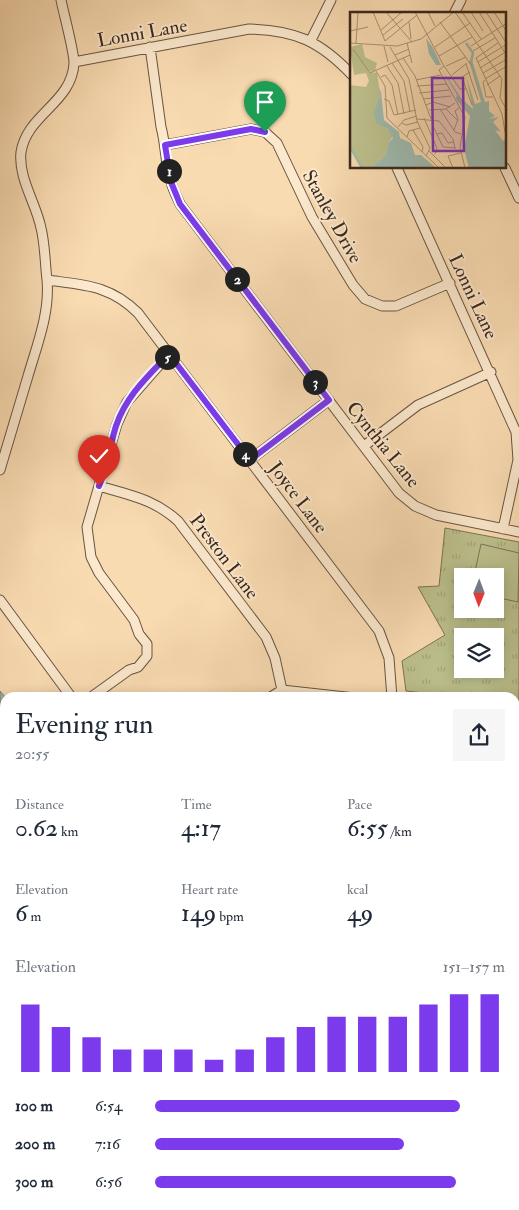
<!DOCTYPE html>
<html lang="en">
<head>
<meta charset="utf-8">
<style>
	body { margin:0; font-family:"IM FELL Double Pica",serif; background:#f6f6f7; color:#1f2937; height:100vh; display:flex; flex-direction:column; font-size:19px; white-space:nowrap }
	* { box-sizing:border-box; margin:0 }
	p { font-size:16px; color:#747a83 }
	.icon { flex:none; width:28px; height:28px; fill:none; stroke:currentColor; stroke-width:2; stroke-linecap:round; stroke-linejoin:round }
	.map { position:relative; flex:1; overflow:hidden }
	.side { position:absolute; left:0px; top:692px; width:520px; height:518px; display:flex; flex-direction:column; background:#fff; border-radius:15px 15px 0 0; box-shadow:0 2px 12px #0003 }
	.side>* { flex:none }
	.needle { width:32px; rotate:181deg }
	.fabs { position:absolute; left:454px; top:568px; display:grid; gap:10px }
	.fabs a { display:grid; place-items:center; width:50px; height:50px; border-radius:0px; background:#fff; box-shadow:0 2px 12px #0003; font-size:25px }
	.pin { position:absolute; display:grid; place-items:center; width:42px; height:42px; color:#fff; margin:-51px -21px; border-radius:50% 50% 50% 0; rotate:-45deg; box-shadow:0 0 5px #0007 }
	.pin .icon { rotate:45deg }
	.km { position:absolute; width:25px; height:25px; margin:-12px; border-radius:50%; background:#222; color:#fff; font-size:14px; line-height:25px; text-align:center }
	.round { display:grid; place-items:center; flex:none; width:52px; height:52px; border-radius:0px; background:#f6f6f7 }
	.head { display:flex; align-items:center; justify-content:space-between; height:85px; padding:0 15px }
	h1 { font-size:28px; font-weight:600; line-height:38px }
	.figures { display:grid; grid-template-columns:repeat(3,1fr); gap:8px; height:85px; padding:5px 15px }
	.figures div { display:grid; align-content:center }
	.figures b { font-size:25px; font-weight:600 }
	.figures small { font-size:14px; font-weight:400 }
	.figures p { font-size:14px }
	.chart { height:140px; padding:10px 15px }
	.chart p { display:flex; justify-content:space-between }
	.chart svg { width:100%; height:90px; margin-top:5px; stroke:#7c3aed; stroke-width:6 }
	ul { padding:0 15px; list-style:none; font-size:16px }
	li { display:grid; grid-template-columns:80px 60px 1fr; align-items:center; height:38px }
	li i { height:12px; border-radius:6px; background:#7c3aed }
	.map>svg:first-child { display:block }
	.grass { fill:url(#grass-tufts); stroke:#7b7454; fill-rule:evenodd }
	.pitch { fill:#bcc08d; stroke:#7b7454 }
	.water { fill:#9ebbb0; stroke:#768074 }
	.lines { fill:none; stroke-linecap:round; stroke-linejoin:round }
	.minor-casing { stroke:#6a5441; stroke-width:11 }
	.minor { stroke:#fbe8cd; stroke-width:9 }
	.route-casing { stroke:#fff; stroke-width:10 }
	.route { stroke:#7c3aed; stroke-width:6 }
	.labels { text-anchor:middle; stroke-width:4; stroke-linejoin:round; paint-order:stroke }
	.street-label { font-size:19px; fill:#3a271b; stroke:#fbe8cd }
	.inset-river { fill:none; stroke:#9ebbb0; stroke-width:2.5 }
	.inset-road { fill:none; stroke:#ad9376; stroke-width:1 }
	.view { fill:#7b2cbf; fill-opacity:0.15; stroke:#7b2cbf; stroke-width:2.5 }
	.inset-edge { fill:none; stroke:#3a271b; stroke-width:2.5 }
</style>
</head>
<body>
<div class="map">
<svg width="519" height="1210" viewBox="0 0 519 1210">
	<defs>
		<pattern id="grass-tufts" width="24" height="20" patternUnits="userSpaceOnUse" patternTransform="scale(1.25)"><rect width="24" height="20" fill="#bcc08d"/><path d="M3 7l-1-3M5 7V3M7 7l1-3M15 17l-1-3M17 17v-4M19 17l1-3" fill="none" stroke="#a2a579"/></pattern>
	</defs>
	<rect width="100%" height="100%" fill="#f9dbb2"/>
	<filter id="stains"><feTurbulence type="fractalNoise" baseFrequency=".004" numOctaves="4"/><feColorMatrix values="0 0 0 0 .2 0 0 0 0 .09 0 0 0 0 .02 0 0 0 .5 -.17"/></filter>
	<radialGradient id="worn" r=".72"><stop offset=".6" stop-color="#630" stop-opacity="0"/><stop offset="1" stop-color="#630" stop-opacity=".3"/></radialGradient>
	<path class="grass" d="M445 528 519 542V705L515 704V698L461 697 406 691 402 661 445 635 418 587 439 586ZM462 576H495V609H462ZM462 636H495V669H462Z"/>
	<path class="pitch" d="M481 544 519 553 518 602 495 597V576H474Z"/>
	<path class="water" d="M0 691 5 697V846L0 843Z
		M224 1205H261L264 1210H227Z"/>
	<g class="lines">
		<defs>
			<path id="minor" d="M454 14 461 0
				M311 40 331 0
				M150 47 161 127C166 145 165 164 171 182 173 190 177 197 180 204L399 493 415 506 436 515 519 532
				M74 62 249 29C295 30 320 41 352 75
				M165 145 251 129 265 132 277 143 312 217 353 285 365 299 382 306H396L450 283
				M397 168 516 432 518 460 503 529
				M505 168 519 198
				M47 280C84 285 110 285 138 313L379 631 389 658 392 698
				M364 446 418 405 491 372
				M250 460 329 400
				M0 470C9 439 19 407 28 376 37 345 50 313 47 280 45 263 45 244 41 228 36 203 18 178 21 152 27 114 72 103 74 63 74 51 64 15 61 0
				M99 486C129 495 154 499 178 521L266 637 275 658 282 690
				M0 600 72 698
				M90 698 129 670 138 667 147 656V644L139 634 134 620 99 573 91 557 87 527 117 424 127 402 169 354
				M269 698 282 690 355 698
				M515 714 519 713
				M515 812H519
				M515 911 519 910
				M515 1010H519
				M0 1011 5 1010
				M515 1117 519 1116
				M0 1186 5 1203
				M147 1205 151 1210
				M328 1205 331 1210"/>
		</defs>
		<use href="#minor" class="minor-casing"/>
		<use href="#minor" class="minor"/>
	</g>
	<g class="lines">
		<defs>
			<path id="route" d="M99 486C107 468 110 445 116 426 126 396 148 376 169 354L250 460 329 400 180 204 171 182 165 145 251 129 265 132"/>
		</defs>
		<use href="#route" class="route-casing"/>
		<use href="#route" class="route"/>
	</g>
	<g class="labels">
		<g class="street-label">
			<text transform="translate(142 32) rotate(-10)" y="7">Lonni Lane</text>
			<text transform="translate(333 216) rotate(61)" y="7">Stanley Drive</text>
			<text transform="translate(474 296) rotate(65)" y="7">Lonni Lane</text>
			<text transform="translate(384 444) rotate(51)" y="7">Cynthia Lane</text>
			<text transform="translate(299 497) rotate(53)" y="7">Joyce Lane</text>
			<text transform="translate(225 556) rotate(53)" y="7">Preston Lane</text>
		</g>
	</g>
	<g transform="translate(350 12)">
		<rect width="156" height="156" fill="#f9dbb2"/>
		<path d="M12 32 15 45 27 51 25 59 17 60 27 61 30 81 27 112 34 113 43 124 38 131 36 143 21 156H12L0 135V73L16 75 19 69 16 61 4 63 0 35Z" fill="#bcc08d"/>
		<path d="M76 26 83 36 91 53H86L79 42ZM122 48 135 90 139 89V99L145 104 139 107 149 105 143 110 151 120 145 118 153 129 156 126V156H119L114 137 120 104 106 87 107 83 91 56 111 86 123 97 116 64 125 92 131 90 119 49ZM29 76 31 80 34 108 49 120 50 126 61 131 65 143H71L86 156H21L36 143 38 131 43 126 37 116 27 112 24 101 30 84Z" fill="#9ebbb0"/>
		<path class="inset-river" d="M116 31 123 41 121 50M0 135 12 156"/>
		<path class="inset-road" d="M23 0 35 29M36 0 62 30M65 0 94 54 110 77H116M78 0 85 14M105 0 152 67 150 86 157 98M112 0 131 27M121 0 133 19M129 0 157 44M136 0 157 32M144 0 157 20M59 10 61 27M90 10 122 54M31 18 52 0M0 19 18 15M33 23 53 7M35 29 67 3M0 31 47 34 71 27 104 0M6 31 8 0M57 31 62 51M148 31 126 46 152 102 155 120M34 34 38 50M121 34 157 11M40 35 59 67 67 109 80 136 76 144M85 35 120 11M3 37 20 61 60 43M123 39 145 26M45 43 59 37M89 44 122 25M53 46 65 64 81 107M128 50 157 32M42 51 54 69 60 100M116 52 128 88M37 54 48 71 54 102M94 54 89 58 115 105 110 135 115 156M96 54 116 45M130 56 154 41M26 59 35 74 37 106 89 156M120 60 112 65 122 93M133 61 157 47M102 63 117 51M31 65 35 63 42 73 48 103M135 67 157 54M66 68 91 63M135 68 133 70 136 85H143M137 73 150 64M67 74 97 72M69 81 99 78M34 87 39 89 44 103 66 98M73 87 101 84M76 93 83 90 100 95M90 97 105 120 111 122M96 97 108 109M79 98 96 97 105 91M74 106 87 136 85 142M67 107 89 109 103 127 105 136M83 107V114L93 135 106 136M52 111 56 113 68 110M48 115 54 108 67 104M63 118 73 135 72 140M104 118 108 107 105 99 109 96M87 122 92 121 98 131 104 130M57 125 59 119 70 116M79 139 96 156M103 156 98 144 111 141"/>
		<path class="view" d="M82 66H113L114 139H83Z"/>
		<rect width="156" height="156" class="inset-edge"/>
	</g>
	<rect width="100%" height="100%" filter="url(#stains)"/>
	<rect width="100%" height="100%" fill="url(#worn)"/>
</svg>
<div class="fabs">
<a><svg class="needle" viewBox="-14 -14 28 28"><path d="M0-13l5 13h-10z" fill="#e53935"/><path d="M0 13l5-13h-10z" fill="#747a83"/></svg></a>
<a><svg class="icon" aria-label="layers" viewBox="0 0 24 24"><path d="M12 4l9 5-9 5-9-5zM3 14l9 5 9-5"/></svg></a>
</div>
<div class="pin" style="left:265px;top:132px;background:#1e9e55"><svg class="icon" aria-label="arrive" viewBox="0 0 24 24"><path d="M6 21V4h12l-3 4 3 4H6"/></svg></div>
<div class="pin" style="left:99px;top:486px;background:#d93025"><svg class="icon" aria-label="check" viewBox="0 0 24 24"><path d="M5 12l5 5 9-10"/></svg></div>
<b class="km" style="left:169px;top:171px">1</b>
<b class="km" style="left:237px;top:279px">2</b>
<b class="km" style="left:315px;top:382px">3</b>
<b class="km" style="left:245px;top:454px">4</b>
<b class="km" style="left:167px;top:357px">5</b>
<section class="side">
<div class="head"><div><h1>Evening run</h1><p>20:55</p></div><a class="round"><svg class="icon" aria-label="share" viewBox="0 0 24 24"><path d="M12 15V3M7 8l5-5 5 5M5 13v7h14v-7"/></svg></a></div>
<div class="figures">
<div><p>Distance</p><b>0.62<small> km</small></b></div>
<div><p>Time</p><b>4:17</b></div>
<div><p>Pace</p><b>6:55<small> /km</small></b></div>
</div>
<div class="figures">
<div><p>Elevation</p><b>6<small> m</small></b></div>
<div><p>Heart rate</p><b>149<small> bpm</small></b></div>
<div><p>kcal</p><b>49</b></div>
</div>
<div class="chart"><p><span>Elevation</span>151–157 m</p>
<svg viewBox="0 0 160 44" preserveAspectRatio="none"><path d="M5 44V11M15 44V22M25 44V27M35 44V33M45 44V33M55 44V33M65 44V38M75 44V33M85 44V27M95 44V22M105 44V17M115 44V17M125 44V17M135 44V11M145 44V6M155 44V6"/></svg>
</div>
<ul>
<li><b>100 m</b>6:54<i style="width:87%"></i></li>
<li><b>200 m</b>7:16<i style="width:71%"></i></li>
<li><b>300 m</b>6:56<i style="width:86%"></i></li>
</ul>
</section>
</div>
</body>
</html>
